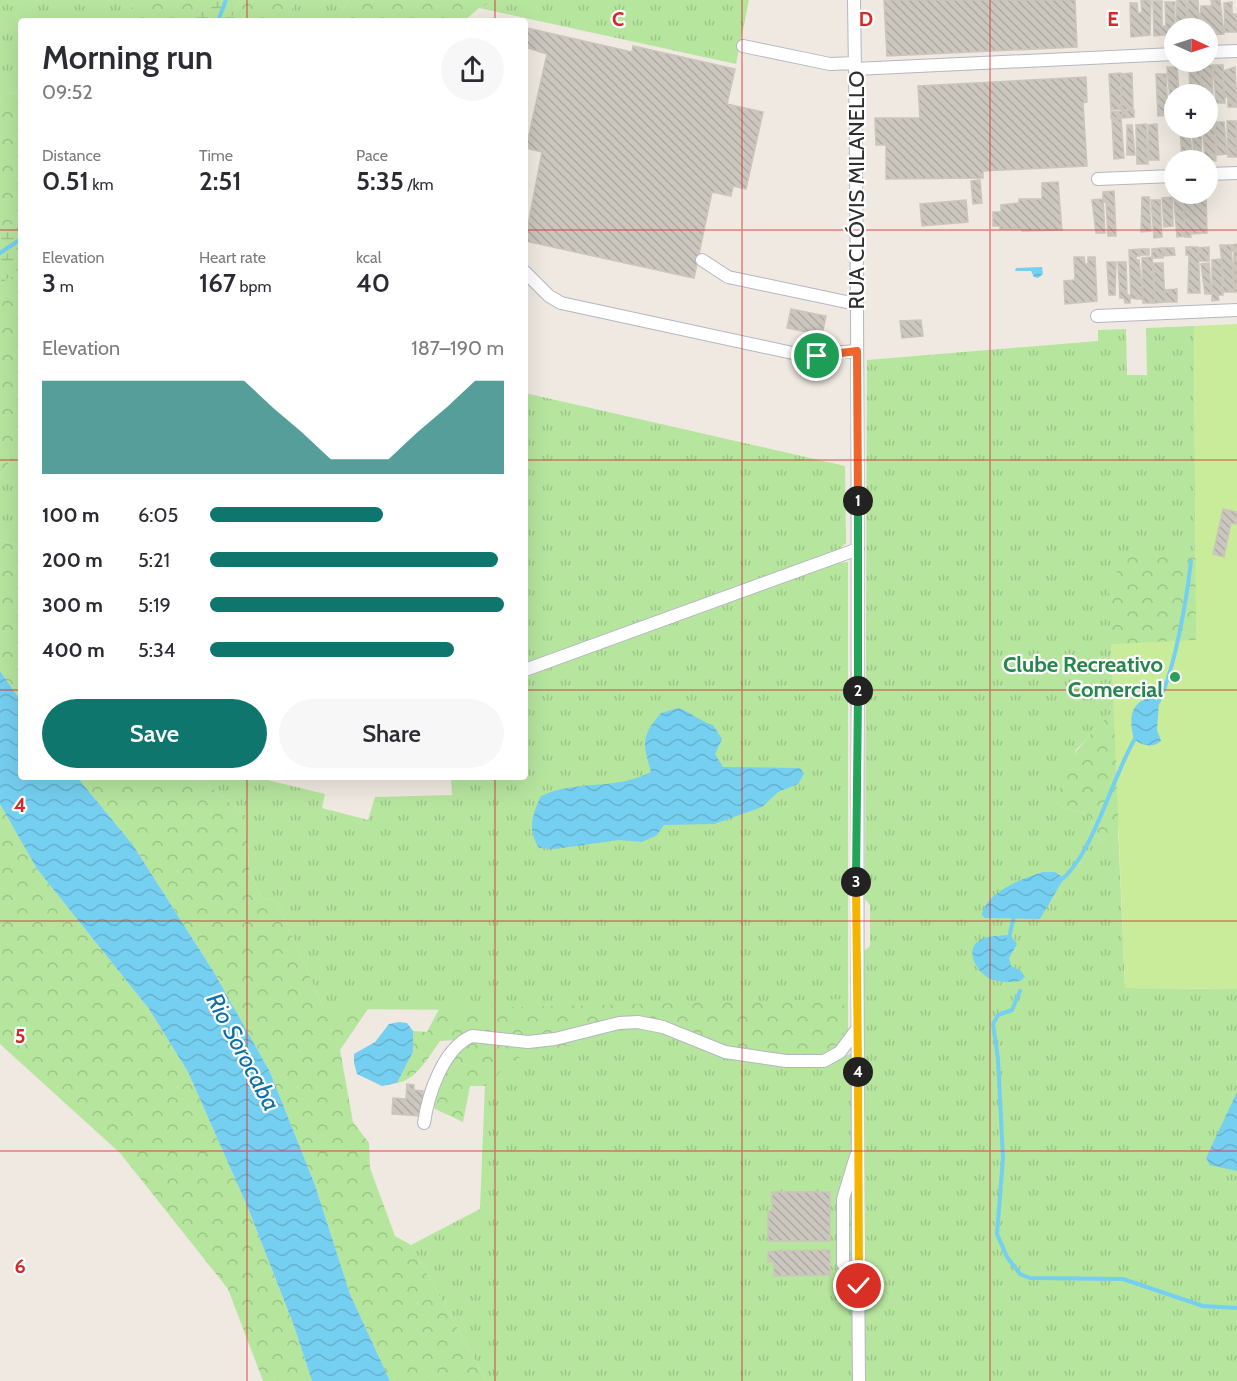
<!DOCTYPE html>
<html lang="en">
<head>
<meta charset="utf-8">
<style>
	body { margin:0; font-family:Cabin,sans-serif; background:#f7f7f7; color:#2b2b33; height:100vh; display:flex; flex-direction:column; font-size:22px; white-space:nowrap }
	* { box-sizing:border-box; margin:0 }
	p { font-size:20px; color:#7c7c81 }
	.icon { flex:none; width:33px; height:33px; fill:none; stroke:currentColor; stroke-width:2; stroke-linecap:round; stroke-linejoin:round }
	.map { position:relative; flex:1; overflow:hidden }
	.side { position:absolute; left:18px; top:18px; width:510px; height:762px; display:flex; flex-direction:column; background:#fff; border-radius:6px; box-shadow:0 6px 24px #0002 }
	.side>* { flex:none }
	.needle { width:39px; rotate:93deg }
	.controls { position:absolute; left:1164px; top:18px; display:grid; gap:12px }
	.controls a { display:grid; place-items:center; width:54px; height:54px; border-radius:50%; background:#fff; box-shadow:0 6px 24px #0002; font-size:30px }
	.pin { position:absolute; display:grid; place-items:center; width:51px; height:51px; color:#fff; margin:-26px; border:3px solid #fff; border-radius:50%; box-shadow:0 2px 6px #0007 }
	.km { position:absolute; width:30px; height:30px; margin:-15px; border-radius:50%; background:#222; color:#fff; font-size:16px; line-height:30px; text-align:center }
	.round { display:grid; place-items:center; flex:none; width:63px; height:63px; border-radius:32px; background:#f7f7f7 }
	.head { display:flex; align-items:center; justify-content:space-between; height:102px; padding:0 24px }
	h1 { font-size:33px; font-weight:600; line-height:45px }
	.figures { display:grid; grid-template-columns:repeat(3,1fr); gap:9px; height:102px; padding:6px 24px }
	.figures div { display:grid; align-content:center }
	.figures b { font-size:26px; font-weight:600 }
	.figures small { font-size:16px; font-weight:400 }
	.figures p { font-size:16px }
	.chart { height:168px; padding:12px 24px }
	.chart p { display:flex; justify-content:space-between }
	.chart svg { width:100%; height:108px; margin-top:6px; fill:#0f766e; opacity:.7 }
	.cta { display:flex; gap:12px; margin-top:auto; padding:12px 24px }
	.cta a { flex:1; height:69px; border-radius:36px; background:#0f766e; color:#fff; font-size:24px; font-weight:600; line-height:69px; text-align:center }
	.cta a+a { background:#f7f7f7; color:#2b2b33 }
	ul { padding:0 24px; list-style:none; font-size:20px }
	li { display:grid; grid-template-columns:96px 72px 1fr; align-items:center; height:45px }
	li i { height:15px; border-radius:8px; background:#0f766e }
	.map>svg:first-child { display:block }
	.grass { fill:url(#grass-tufts) }
	.forest { fill:url(#forest-crowns) }
	.wetland { fill:url(#wetland-marsh) }
	.pitch { fill:#c9ec9a }
	.water { fill:url(#water-waves) }
	.lines { fill:none; stroke-linecap:round; stroke-linejoin:round }
	.stream { stroke:#75cff0; stroke-width:4 }
	.building { fill:url(#building-back-hatch); stroke:#cbc5ba; stroke-width:1.5 }
	.minor-casing { stroke:#b4b7c1; stroke-width:14 }
	.minor { stroke:#fff; stroke-width:12 }
	.split-1-casing { stroke:#fff; stroke-width:12 }
	.split-2-casing { stroke:#fff; stroke-width:12 }
	.split-3-casing { stroke:#fff; stroke-width:12 }
	.split-4-casing { stroke:#fff; stroke-width:12 }
	.split-5-casing { stroke:#fff; stroke-width:12 }
	.split-1 { stroke:#f0652b; stroke-width:8 }
	.split-2 { stroke:#22a559; stroke-width:8 }
	.split-3 { stroke:#22a559; stroke-width:8 }
	.split-4 { stroke:#f5b400; stroke-width:8 }
	.split-5 { stroke:#f5b400; stroke-width:8 }
	.grid { fill:none; stroke:#d62828; stroke-width:1.5; stroke-opacity:0.55 }
	.leisure-dot { fill:#2e9e5b; stroke:#fff; stroke-width:2 }
	.labels { text-anchor:middle; stroke-width:4.5; stroke-linejoin:round; paint-order:stroke }
	.street-label { font-size:22px; fill:#2e2e2e; stroke:#fff }
	.leisure-label { font-size:22px; font-weight:bold; fill:#27864d; stroke:#fff; text-anchor:end }
	.water-label { font-size:24px; font-style:italic; fill:#0d6fa3; stroke:#fff }
	.grid-label { font-size:20px; text-anchor:middle; font-weight:bold; fill:#d62828; stroke:#fff; stroke-width:4.5; stroke-linejoin:round; paint-order:stroke }
</style>
</head>
<body>
<div class="map">
<svg width="1237" height="1381" viewBox="0 0 1237 1381">
	<defs>
		<pattern id="grass-tufts" width="24" height="20" patternUnits="userSpaceOnUse" patternTransform="scale(1.5)"><rect width="24" height="20" fill="#b6e59e"/><path d="M3 7l-1-3M5 7V3M7 7l1-3M15 17l-1-3M17 17v-4M19 17l1-3" fill="none" stroke="#9dc588"/></pattern>
		<pattern id="forest-crowns" width="20" height="18" patternUnits="userSpaceOnUse" patternTransform="scale(1.5)"><rect width="20" height="18" fill="#b6e59e"/><path d="M2 6a3 3 0 1 1 6 0M12 15a3 3 0 1 1 6 0" fill="none" stroke="#9dc588"/></pattern>
		<pattern id="wetland-marsh" width="20" height="14" patternUnits="userSpaceOnUse" patternTransform="scale(1.5)"><rect width="20" height="14" fill="#b6e59e"/><path d="M1 5h8M5 5V1M11 12h8M15 12V8" fill="none" stroke="#9dc588"/></pattern>
		<pattern id="water-waves" width="16" height="10" patternUnits="userSpaceOnUse" patternTransform="scale(1.5)"><rect width="16" height="10" fill="#75cff0"/><path d="M0 5q4-4 8 0t8 0" fill="none" stroke="#66b2ce"/></pattern>
		<pattern id="building-back-hatch" width="6" height="6" patternUnits="userSpaceOnUse" patternTransform="scale(1.5)"><rect width="6" height="6" fill="#cbc7bf"/><path d="M-1 5l2 2M0 0l6 6M5-1l2 2" fill="none" stroke="#afaba4"/></pattern>
	</defs>
	<rect width="100%" height="100%" fill="#efe9e1"/>
	<path class="grass" d="M0 0H135L126 21H21V90L0 97Z
		M297 0H349L337 21H285Z
		M497 0H749L736 64 479 8Z
		M1194 326 1196 641 1111 644 1114 710 1076 750 1061 807 1089 815 1101 843 1118 827 1125 988 1237 989V1381H864L863 952 870 946V905L865 899 867 360 1098 341V330L1126 329 1127 375H1147L1146 328Z
		M525 393 845 466 846 543 835 553 837 563 848 562V1030L835 1060 852 1053 853 1143 846 1169 853 1173 855 1381H487L411 1245 480 1209 488 1010 324 1009 277 902 261 897 249 869 246 816 198 777H255L325 794 322 808 368 820 375 797 452 795 451 777H525Z
		M21 442V546L0 540V477Z"/>
	<path class="forest" d="M135 0H199L190 21H126Z
		M240 0H297L285 21H230Z
		M349 0H497L479 8 464 21H337Z
		M21 90V218L0 232V97Z
		M21 270V442L0 477V284Z
		M0 540 21 546V701L0 671Z
		M1183 556 1196 558 1210 580 1215 607 1130 818 1101 843 1089 815 1061 807C1052 769 1089 736 1114 710L1109 589 1124 557Z
		M77 777H198L246 816 249 869 261 897 277 902 324 1009H368L340 1050 353 1122 369 1143 370 1168 395 1236 411 1245 487 1381H390L350 1294 315 1185 270 1072 215 974 133 845Z
		M0 804 37 869 149 1009 188 1072 248 1208 294 1326 312 1381H263L228 1289 120 1153 0 1044Z
		M844 999 843 1040 828 1050 789 1058 757 1054 619 1020 609 1032 560 1048 513 1059 485 1086H470L463 1122 435 1109 431 1099 447 1064 458 1055 456 1040 440 1041C429 1056 417 1080 397 1083L413 1052V1031L427 1032 439 1009Z"/>
	<path class="wetland" d="M199 0H240L230 21H190Z
		M21 218V270L0 284V232Z"/>
	<path class="pitch" d="M1237 324V989L1125 988 1111 644 1196 640 1194 326Z"/>
	<path class="water" d="M1042 267 1043 274 1038 278 1034 277 1031 271H1015L1016 268Z
		M0 671 21 701V777H77L133 845 215 974 270 1072 315 1185 350 1294 390 1381H312L294 1326 248 1208 188 1072 149 1009 37 869 0 804Z
		M1152 697 1159 701 1157 730 1161 741C1152 749 1143 745 1134 740 1129 720 1129 702 1152 697Z
		M679 708C692 713 701 722 713 725L722 739 715 754 723 767 800 768 804 774 798 784 778 792 762 807 714 824 664 825 657 835 642 842 619 840 555 849 539 848C527 830 532 815 541 796 578 779 615 791 651 772 643 743 640 738 661 713Z
		M1043 872H1055L1064 878 1040 919 985 918 982 915C986 892 1023 878 1043 872Z
		M1010 935 1017 944 1009 958 1011 966 1021 971 1025 977 1020 981C1011 982 1000 983 991 979 977 973 962 948 982 939 990 935 1001 936 1010 935Z
		M399 1022 407 1023 413 1031V1052L397 1083 382 1086 357 1074 354 1063V1054L375 1042 389 1024Z
		M1237 1092V1171L1210 1165 1206 1158Z"/>
	<g class="lines">
		<path class="stream" d="M218 21 226 0
			M0 253 21 239
			M1156 706C1174 677 1187 597 1191 561
			M1060 881C1094 854 1112 776 1136 737
			M1009 938 1014 916
			M1020 991 1012 1010 998 1015 993 1024 998 1059 1003 1158 997 1234 1007 1257 1020 1274 1030 1278 1123 1279 1203 1306 1237 1308"/>
	</g>
	<path class="building" d="M884 0H1075L1077 47 887 56Z
		M1151 0 1150 35 1131 37 1130 3H1137L1138 13H1142L1141 1Z
		M1177 0H1186L1187 28H1176Z
		M1188 0H1198L1199 28H1187Z
		M1211 0H1220L1224 34 1208 35V28H1199L1201 6H1212Z
		M1153 1H1162V27L1166 26 1165 2H1175L1174 34 1154 36Z
		M1232 2V14H1236L1237 32H1225L1224 3Z
		M527 28 632 52 633 46 735 69 727 104 763 112 746 189 733 186 731 196 712 192 694 278 525 241 542 152 526 148 547 54 525 47Z
		M1212 65 1213 106H1208V94L1201 91 1200 66Z
		M1213 65H1223L1225 103H1216Z
		M1189 66H1200L1201 94H1190Z
		M1167 67H1177L1179 94H1174V108L1171 109Z
		M1235 67 1237 107H1228V97H1224L1223 71Z
		M1121 73V109L1111 110 1109 74Z
		M1132 73 1133 109 1122 110 1121 74Z
		M1156 74H1166L1168 115 1158 116Z
		M1086 77 1087 102 1083 103 1087 166 983 171V178L886 179V145H876L875 118H920L918 86Z
		M1134 110V117L1123 118 1122 111Z
		M1122 111 1123 118H1111V112Z
		M1214 113V119H1208V114Z
		M1112 119H1121L1124 158 1114 159Z
		M1227 121H1236L1237 157H1228Z
		M1215 122H1224L1227 154 1217 155Z
		M1208 123H1214L1216 161 1205 160 1203 128H1208Z
		M1146 124 1148 164H1137L1136 125Z
		M1157 124 1159 160H1149L1148 125Z
		M1127 125H1132L1135 155H1127Z
		M1180 128H1189L1193 160H1182Z
		M1192 128H1202L1201 155H1194Z
		M980 180 982 203 973 204 971 181Z
		M1058 182 1062 230 1022 231V229H1000V226H993V212H1001V205L1019 203V199H1042V183Z
		M1173 189 1174 194H1180V199L1183 198 1185 236 1177 237Z
		M1114 191 1116 236H1108L1106 202H1103V192Z
		M1183 194H1206L1207 233 1190 234 1191 237H1185Z
		M1142 197H1149L1151 231 1141 232Z
		M1172 197 1173 226 1164 227 1162 198Z
		M1103 199 1105 233H1096L1092 200Z
		M966 200 968 222 922 226 920 204Z
		M1151 200H1160L1162 237 1154 238Z
		M1237 244V292H1234V251H1232L1231 245Z
		M1220 245H1231L1234 292H1222V282H1224Z
		M1186 247H1198L1200 293H1188L1189 255H1186Z
		M1209 247V261H1199L1198 248Z
		M1162 248H1174L1175 255 1163 256Z
		M1162 248 1163 258H1152V249Z
		M1140 249V256H1136V260H1139L1143 299H1136L1131 298 1129 250Z
		M1140 249H1149V255H1140Z
		M1074 257H1084L1085 264H1088V257H1095L1097 301 1065 304 1064 281 1075 280Z
		M1152 257 1155 303H1143L1142 258Z
		M1221 259 1223 295H1218L1219 300 1212 301V260Z
		M1107 262H1116L1115 295H1109Z
		M1118 262H1126L1127 295H1130V303H1125L1124 298H1120Z
		M1154 263H1163L1165 302 1155 303Z
		M1209 263 1211 294H1205L1201 264Z
		M1177 289V302H1165V290Z
		M791 309 826 316 822 335 787 328Z
		M921 320 923 336 902 338 900 321Z
		M1223 509 1237 512V524L1231 523 1224 557 1213 554Z
		M407 1084 414 1085V1090L423 1091 421 1116 392 1114 393 1098 406 1099Z
		M772 1192H830V1241H768V1211H772Z
		M830 1250V1275L774 1276V1262H768V1252L774 1251Z"/>
	<g class="lines">
		<defs>
			<path id="minor" d="M854 0C861 460 855 921 859 1381
				M743 46 830 64 855 63
				M1208 52 1237 51
				M855 69 1174 54
				M1208 174 1237 173
				M1098 179 1174 176
				M702 260 728 277 856 304
				M525 272 549 296 561 303 802 355 857 351
				M1097 316 1237 310
				M525 670 858 549
				M424 1123C428 1095 443 1048 472 1036L528 1042 555 1039 619 1023 638 1022 663 1027 725 1052 786 1061H824L840 1052 857 1029
				M843 1264V1199L856 1156"/>
		</defs>
		<use href="#minor" class="minor-casing"/>
		<use href="#minor" class="minor"/>
	</g>
	<g class="lines">
		<defs>
			<path id="split-1" d="M817 356 857 351 858 501"/>
			<path id="split-2" d="M858 501V691"/>
			<path id="split-3" d="M856 882 858 691"/>
			<path id="split-4" d="M856 882 858 1072"/>
			<path id="split-5" d="M858 1072 859 1286"/>
		</defs>
		<use href="#split-1" class="split-1-casing"/>
		<use href="#split-2" class="split-2-casing"/>
		<use href="#split-3" class="split-3-casing"/>
		<use href="#split-4" class="split-4-casing"/>
		<use href="#split-5" class="split-5-casing"/>
		<use href="#split-1" class="split-1"/>
		<use href="#split-2" class="split-2"/>
		<use href="#split-3" class="split-3"/>
		<use href="#split-4" class="split-4"/>
		<use href="#split-5" class="split-5"/>
	</g>
	<path class="grid" d="M247 0V21M495 0V21M742 0V1381M990 0V1381M0 230H21M525 230H1237M0 460H21M525 460H1237M0 690H21M525 690H1237M247 777V1381M495 777V1381M0 921H1237M0 1151H1237"/>
	<circle class="leisure-dot" cx="1175" cy="677" r="6"/>
	<g class="labels">
		<g class="street-label">
			<text transform="translate(856 190) rotate(-90)" y="8">RUA CLÓVIS MILANELLO</text>
		</g>
		<g class="leisure-label">
			<text x="1163" y="672">Clube Recreativo<tspan x="1163" dy="25">Comercial</tspan></text>
		</g>
		<g class="water-label">
			<text transform="translate(243 1052) rotate(62)" y="8">Rio Sorocaba</text>
		</g>
	</g>
	<g class="grid-label">
		<text x="618" y="26">C</text>
		<text x="866" y="26">D</text>
		<text x="1113" y="26">E</text>
		<text x="20" y="812">4</text>
		<text x="20" y="1043">5</text>
		<text x="20" y="1273">6</text>
	</g>
</svg>
<div class="controls">
<a><svg class="needle" viewBox="-14 -14 28 28"><path d="M0-13l5 13h-10z" fill="#e53935"/><path d="M0 13l5-13h-10z" fill="#7c7c81"/></svg></a>
<a>+</a>
<a>−</a>
</div>
<div class="pin" style="left:817px;top:356px;background:#1e9e55"><svg class="icon" aria-label="arrive" viewBox="0 0 24 24"><path d="M6 21V4h12l-3 4 3 4H6"/></svg></div>
<div class="pin" style="left:859px;top:1286px;background:#d93025"><svg class="icon" aria-label="check" viewBox="0 0 24 24"><path d="M5 12l5 5 9-10"/></svg></div>
<b class="km" style="left:858px;top:501px">1</b>
<b class="km" style="left:858px;top:691px">2</b>
<b class="km" style="left:856px;top:882px">3</b>
<b class="km" style="left:858px;top:1072px">4</b>
<section class="side">
<div class="head"><div><h1>Morning run</h1><p>09:52</p></div><a class="round"><svg class="icon" aria-label="share" viewBox="0 0 24 24"><path d="M12 15V3M7 8l5-5 5 5M5 13v7h14v-7"/></svg></a></div>
<div class="figures">
<div><p>Distance</p><b>0.51<small> km</small></b></div>
<div><p>Time</p><b>2:51</b></div>
<div><p>Pace</p><b>5:35<small> /km</small></b></div>
</div>
<div class="figures">
<div><p>Elevation</p><b>3<small> m</small></b></div>
<div><p>Heart rate</p><b>167<small> bpm</small></b></div>
<div><p>kcal</p><b>40</b></div>
</div>
<div class="chart"><p><span>Elevation</span>187–190 m</p>
<svg viewBox="0 0 160 44" preserveAspectRatio="none"><path d="M0 44V6L10 6L20 6L30 6L40 6L50 6L60 6L70 6L80 17L90 27L100 38L110 38L120 38L130 27L140 17L150 6L160 6V44z"/></svg>
</div>
<ul>
<li><b>100 m</b>6:05<i style="width:59%"></i></li>
<li><b>200 m</b>5:21<i style="width:98%"></i></li>
<li><b>300 m</b>5:19<i style="width:100%"></i></li>
<li><b>400 m</b>5:34<i style="width:83%"></i></li>
</ul>
<div class="cta"><a>Save</a><a>Share</a></div>
</section>
</div>
</body>
</html>
